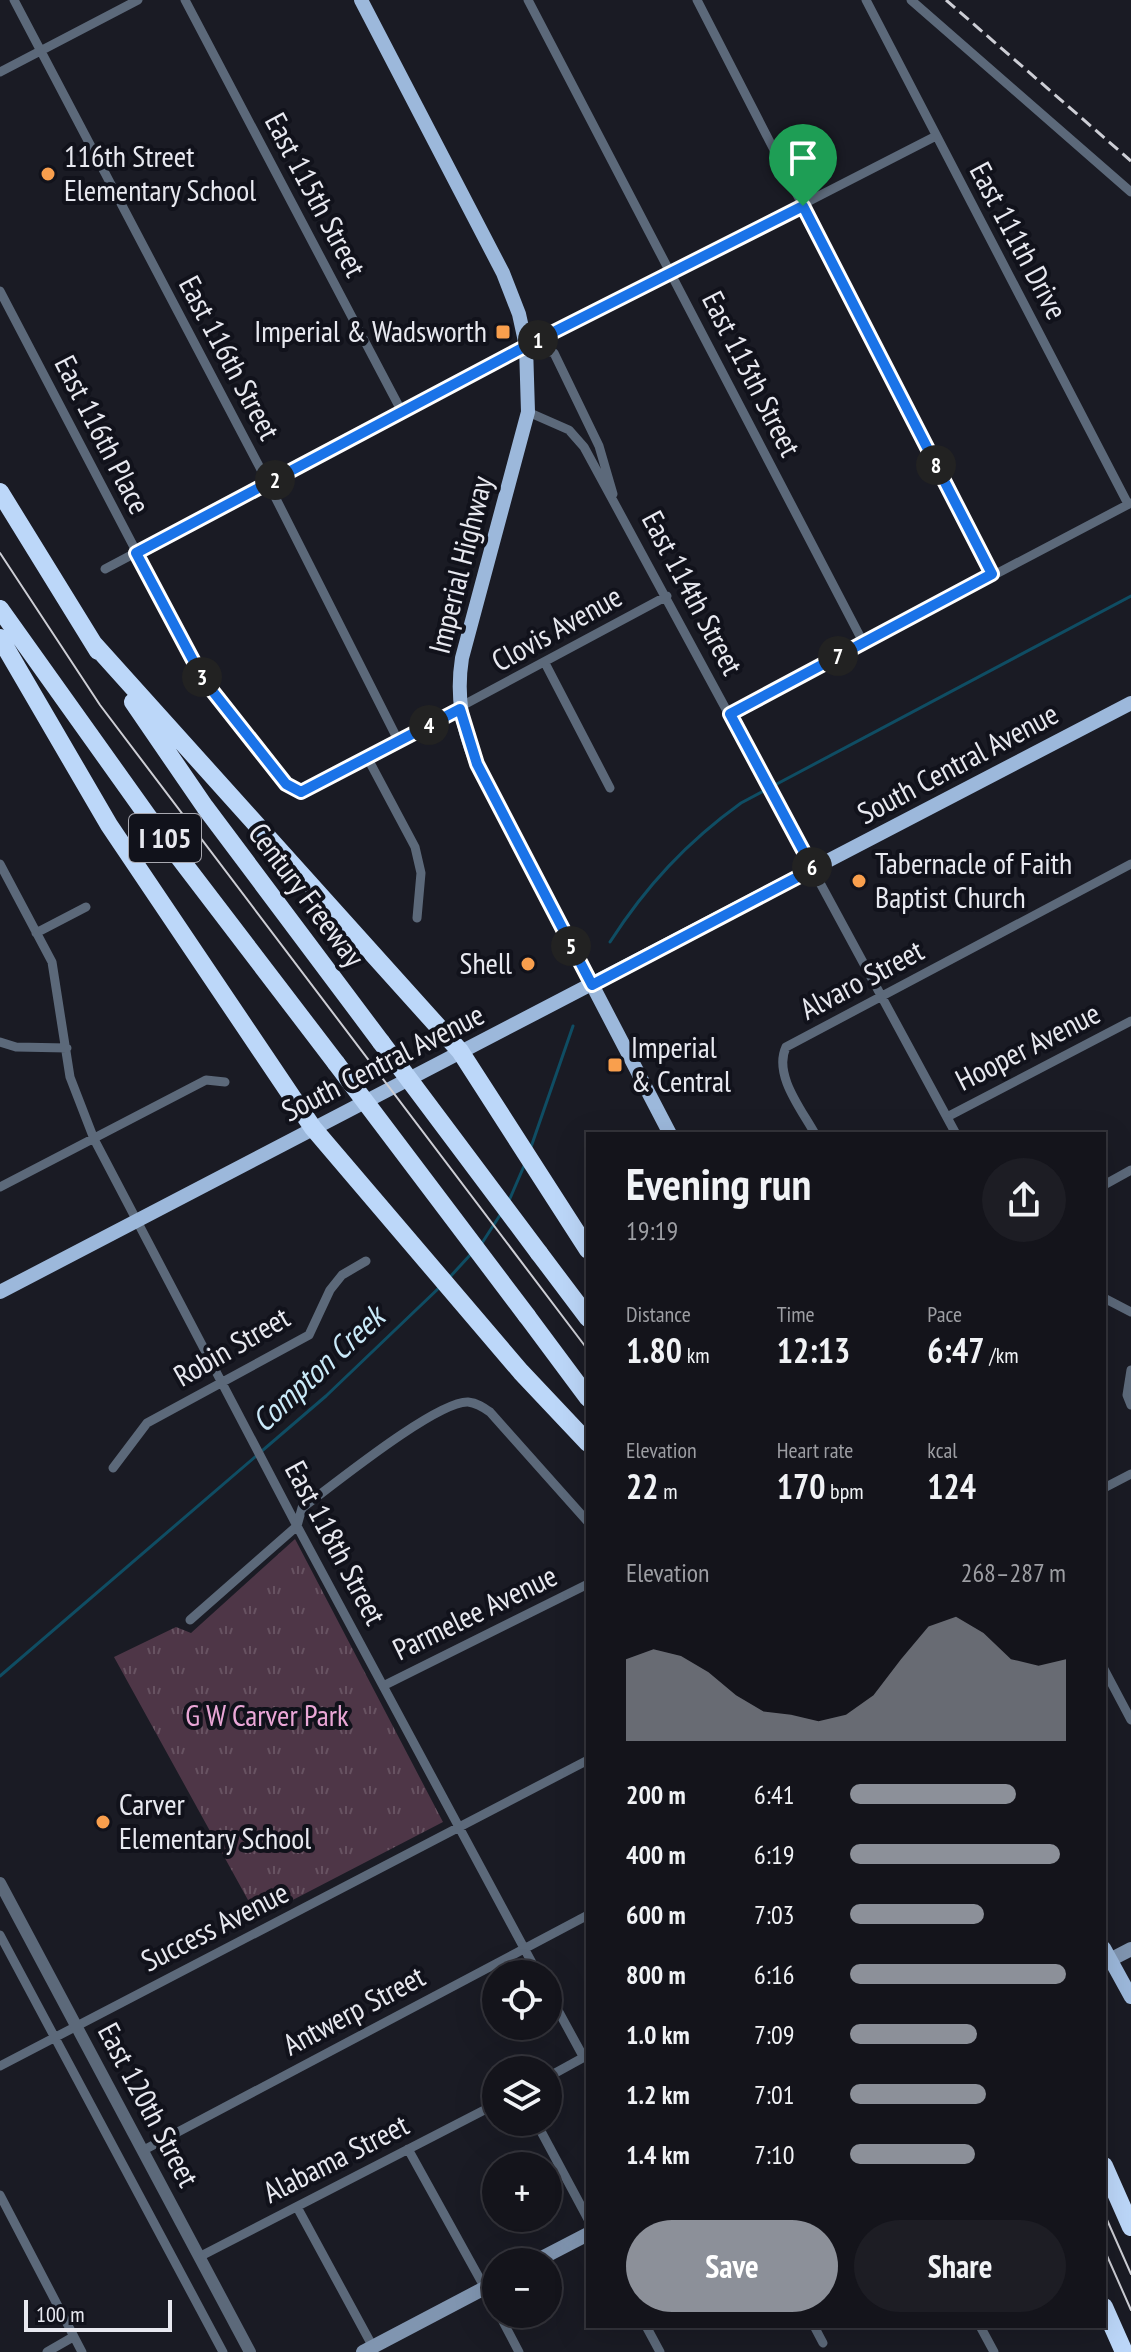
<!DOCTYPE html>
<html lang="en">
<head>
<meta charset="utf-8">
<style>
	body { margin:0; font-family:"PT Sans Narrow",sans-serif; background:#1d1d24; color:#f1f3f6; height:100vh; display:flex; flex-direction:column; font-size:30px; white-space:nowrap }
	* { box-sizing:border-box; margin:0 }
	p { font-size:26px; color:#9d9ea3 }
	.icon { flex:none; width:44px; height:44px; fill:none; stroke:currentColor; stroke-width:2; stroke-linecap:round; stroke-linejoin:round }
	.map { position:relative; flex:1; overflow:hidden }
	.sheet { position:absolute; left:586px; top:1132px; width:520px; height:1196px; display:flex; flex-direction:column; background:#14141b; border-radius:0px; box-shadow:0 8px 32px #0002,0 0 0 2px #33333a }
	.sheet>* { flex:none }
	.tools { position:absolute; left:482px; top:1960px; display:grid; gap:16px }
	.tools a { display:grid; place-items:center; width:80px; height:80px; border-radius:50%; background:#14141b; box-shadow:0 8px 32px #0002,0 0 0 2px #33333a; font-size:40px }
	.scale { position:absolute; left:24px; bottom:20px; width:148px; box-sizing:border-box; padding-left:8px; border:4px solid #e8e9f0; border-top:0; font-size:22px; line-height:28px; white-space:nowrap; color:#e8e9f0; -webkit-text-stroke:6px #11121b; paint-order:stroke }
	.pin { position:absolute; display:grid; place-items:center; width:68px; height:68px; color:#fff; margin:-82px -34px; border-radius:50% 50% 50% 0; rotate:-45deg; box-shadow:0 0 8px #0007 }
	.pin .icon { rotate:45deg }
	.km { position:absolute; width:40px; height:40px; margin:-20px; border-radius:50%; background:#222; color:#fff; font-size:22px; line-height:40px; text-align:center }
	.round { display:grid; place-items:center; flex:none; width:84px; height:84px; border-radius:42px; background:#1d1d24 }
	.head { display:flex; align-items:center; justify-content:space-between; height:136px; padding:0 40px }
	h1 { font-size:44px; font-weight:700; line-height:60px }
	.figures { display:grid; grid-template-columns:repeat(3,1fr); gap:12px; height:136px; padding:8px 40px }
	.figures div { display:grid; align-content:center }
	.figures b { font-size:34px; font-weight:700 }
	.figures small { font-size:22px; font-weight:400 }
	.figures p { font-size:22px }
	.chart { height:224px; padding:16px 40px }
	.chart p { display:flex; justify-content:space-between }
	.chart svg { width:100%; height:144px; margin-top:8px; fill:#8c9099; opacity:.7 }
	.primary-button { display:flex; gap:16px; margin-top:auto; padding:16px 40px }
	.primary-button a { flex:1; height:92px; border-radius:48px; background:#8c9099; color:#fff; font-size:32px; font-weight:700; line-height:92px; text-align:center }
	.primary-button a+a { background:#1d1d24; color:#f1f3f6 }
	ul { padding:0 40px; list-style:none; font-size:26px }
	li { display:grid; grid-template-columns:128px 96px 1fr; align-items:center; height:60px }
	li i { height:20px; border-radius:10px; background:#8c9099 }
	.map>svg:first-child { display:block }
	.park { fill:url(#park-tufts) }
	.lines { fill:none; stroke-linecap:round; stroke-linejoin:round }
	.stream { stroke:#0f4d63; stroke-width:3 }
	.minor { stroke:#5c697a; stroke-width:9 }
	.tertiary { stroke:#5c697a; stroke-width:12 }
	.secondary { stroke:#8095b0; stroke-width:14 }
	.primary { stroke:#9cb8db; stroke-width:14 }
	.motorway { stroke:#bcd7f9; stroke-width:18 }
	.tram { stroke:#cdced5; stroke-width:2 }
	.rail { stroke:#cdced5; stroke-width:3; stroke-dasharray:12 6; stroke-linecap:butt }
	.motorway-bridge { stroke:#bcd7f9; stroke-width:18 }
	.route-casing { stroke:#fff; stroke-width:16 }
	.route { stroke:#1a73e8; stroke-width:10 }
	.poi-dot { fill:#f99f4d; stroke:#11121b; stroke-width:3 }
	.labels { text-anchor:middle; stroke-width:8; stroke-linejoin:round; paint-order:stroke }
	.shield { fill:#11121b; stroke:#a8a8b0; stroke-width:2 }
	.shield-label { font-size:28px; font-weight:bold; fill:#e8e9f0 }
	.poi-label { font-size:30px; fill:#e8e9f0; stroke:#11121b; text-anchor:start }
	.street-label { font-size:30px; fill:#e8e9f0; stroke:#11121b }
	.park-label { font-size:30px; fill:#eaa7d7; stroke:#11121b }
	.water-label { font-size:32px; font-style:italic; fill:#caeaf9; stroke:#11121b }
</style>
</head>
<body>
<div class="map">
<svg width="1131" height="2352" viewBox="0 0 1131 2352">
	<defs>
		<pattern id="park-tufts" width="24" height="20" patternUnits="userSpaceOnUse" patternTransform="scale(2)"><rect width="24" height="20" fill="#4e3647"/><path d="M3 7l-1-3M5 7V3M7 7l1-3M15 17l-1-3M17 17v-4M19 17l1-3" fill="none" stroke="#685362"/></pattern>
	</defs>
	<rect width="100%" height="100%" fill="#1a1b24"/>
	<path class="park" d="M295 1539 443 1822 258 1918 114 1657 176 1627 191 1633Z"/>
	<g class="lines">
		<path class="stream" d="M610 942C646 886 687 842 741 803L1131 596
			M531 1147 573 1026
			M508 1203 524 1166
			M482 1243 502 1212
			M449 1278 471 1254
			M0 1676 326 1396 441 1286"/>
		<path class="minor" d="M14 0 268 483 398 740
			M185 0 402 412
			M528 0 863 642
			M697 0 992 574
			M866 0 1128 504
			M911 0 1131 192
			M0 72 138 0
			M0 291 203 679 286 784 301 792 667 596
			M527 346 554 353 599 446 613 494
			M528 412 569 430 584 447 956 1134
			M105 569 526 346 936 136
			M545 663 610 788
			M730 714 1131 503
			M367 757 415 847 421 873 417 918
			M0 864 52 962 70 1077 94 1139 297 1526 538 1974
			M36 933 86 907
			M0 1042 16 1047 67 1048
			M947 1117 1131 1021
			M815 1134C802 1110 773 1075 786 1047L1131 864
			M1104 1185 1131 1170
			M0 1187 206 1080 225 1082
			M1104 1298 1131 1312
			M1131 1370 1127 1395 1131 1405
			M113 1468 147 1423 309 1335 330 1290 342 1275 366 1261
			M1104 1488 1131 1474
			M190 1620 297 1526 302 1508C332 1486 436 1401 468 1402 477 1403 483 1407 490 1412L588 1522
			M1104 1669 1131 1720
			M383 1686 588 1584
			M0 1935 223 2352
			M548 1992 584 2058
			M0 2066 588 1760
			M548 2077 588 2055
			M536 2122 588 2219
			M408 2149 496 2308
			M142 2151 588 1915
			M0 2195 82 2352
			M297 2207 373 2347
			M199 2257 496 2104
			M499 2314 519 2352
			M646 2326 660 2352
			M814 2326 823 2343
			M980 2326 994 2352
			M47 2352 73 2337"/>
		<path class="tertiary" d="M0 1883 250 2352"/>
		<path class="secondary" d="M1104 1963 1131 1949
			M534 2262 588 2234
			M363 2352 496 2282"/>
		<path class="primary" d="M361 0 503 273 519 314 526 346 528 412 462 658C456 696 462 728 477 764L670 1134
			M0 1292 1131 703
			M1104 1948 1131 1997"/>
		<path class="motorway" d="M0 492 98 651
			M0 609 149 818 336 1063
			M0 638 109 825 313 1128 521 1372 588 1443
			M93 643 460 1051 588 1250
			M133 702 205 807 381 1042
			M539 1253 588 1318
			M527 1316 588 1398
			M1104 2166 1131 2227
			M1104 2307 1124 2352"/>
		<path class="tram" d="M0 553 100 705 588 1350
			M1104 2213 1131 2274
			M1104 2249 1131 2310"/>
		<path class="rail" d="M946 0 1131 161"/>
		<path class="motorway-bridge" d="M381 1042 539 1253
			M336 1063 527 1316"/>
	</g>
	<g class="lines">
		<defs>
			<path id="route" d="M803 206 992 574 730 714 813 869 592 985 477 764 460 709 301 792 286 784 203 679 136 553 526 346Z"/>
		</defs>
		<use href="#route" class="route-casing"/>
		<use href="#route" class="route"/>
	</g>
	<g class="poi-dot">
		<circle cx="48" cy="174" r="8"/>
		<rect x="495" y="324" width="16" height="16" rx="4"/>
		<circle cx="859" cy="881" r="8"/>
		<circle cx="528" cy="964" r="8"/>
		<rect x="607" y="1057" width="16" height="16" rx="4"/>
		<circle cx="103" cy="1822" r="8"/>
	</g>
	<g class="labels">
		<rect class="shield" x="129" y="814" width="72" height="48" rx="6"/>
		<g class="shield-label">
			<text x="165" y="848">I 105</text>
		</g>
		<g class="poi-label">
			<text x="64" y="167">116th Street<tspan x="64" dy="34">Elementary School</tspan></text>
			<text x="487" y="342" text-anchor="end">Imperial &amp; Wadsworth</text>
			<text x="875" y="874">Tabernacle of Faith<tspan x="875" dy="34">Baptist Church</tspan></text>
			<text x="512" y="974" text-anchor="end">Shell</text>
			<text x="631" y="1058">Imperial<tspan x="631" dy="34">&amp; Central</tspan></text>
			<text x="119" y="1815">Carver<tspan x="119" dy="34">Elementary School</tspan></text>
		</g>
		<g class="street-label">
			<text transform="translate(315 195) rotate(62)" y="10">East 115th Street</text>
			<text transform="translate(1018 241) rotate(62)" y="10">East 111th Drive</text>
			<text transform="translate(229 358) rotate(62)" y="10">East 116th Street</text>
			<text transform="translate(751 374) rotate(63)" y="10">East 113th Street</text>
			<text transform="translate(102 435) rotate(63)" y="10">East 116th Place</text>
			<text transform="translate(461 565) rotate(-76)" y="10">Imperial Highway</text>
			<text transform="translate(692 593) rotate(62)" y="10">East 114th Street</text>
			<text transform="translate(557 629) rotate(-29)" y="10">Clovis Avenue</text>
			<text transform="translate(958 764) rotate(-28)" y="10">South Central Avenue</text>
			<text transform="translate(306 895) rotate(53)" y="10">Century Freeway</text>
			<text transform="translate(862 980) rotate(-28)" y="10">Alvaro Street</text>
			<text transform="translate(1028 1047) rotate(-27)" y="10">Hooper Avenue</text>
			<text transform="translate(383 1063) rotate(-27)" y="10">South Central Avenue</text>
			<text transform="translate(232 1347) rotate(-30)" y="10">Robin Street</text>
			<text transform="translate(335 1543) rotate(62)" y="10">East 118th Street</text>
			<text transform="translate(475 1613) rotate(-26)" y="10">Parmelee Avenue</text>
			<text transform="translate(215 1927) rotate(-27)" y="10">Success Avenue</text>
			<text transform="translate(354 2011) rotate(-28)" y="10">Antwerp Street</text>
			<text transform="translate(148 2105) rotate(62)" y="10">East 120th Street</text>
			<text transform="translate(336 2159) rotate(-27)" y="10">Alabama Street</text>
		</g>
		<g class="park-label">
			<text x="267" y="1726">G W Carver Park</text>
		</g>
		<g class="water-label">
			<text transform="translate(318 1369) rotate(-43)" y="11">Compton Creek</text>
		</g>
	</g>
</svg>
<div class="tools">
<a><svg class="icon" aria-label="locate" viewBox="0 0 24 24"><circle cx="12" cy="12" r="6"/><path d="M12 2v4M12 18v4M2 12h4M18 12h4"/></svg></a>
<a><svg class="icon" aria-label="layers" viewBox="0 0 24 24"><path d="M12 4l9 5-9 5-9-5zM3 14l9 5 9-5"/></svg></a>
<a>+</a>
<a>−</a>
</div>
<div class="scale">100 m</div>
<div class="pin" style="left:803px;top:206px;background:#1e9e55"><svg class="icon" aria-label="arrive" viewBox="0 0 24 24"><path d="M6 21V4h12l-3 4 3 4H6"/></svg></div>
<b class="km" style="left:538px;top:340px">1</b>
<b class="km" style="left:275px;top:480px">2</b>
<b class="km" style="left:202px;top:677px">3</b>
<b class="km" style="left:429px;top:725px">4</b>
<b class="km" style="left:571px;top:946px">5</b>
<b class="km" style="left:812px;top:867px">6</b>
<b class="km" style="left:838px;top:656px">7</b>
<b class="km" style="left:936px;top:465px">8</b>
<section class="sheet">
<div class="head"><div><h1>Evening run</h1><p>19:19</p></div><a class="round"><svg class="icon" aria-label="share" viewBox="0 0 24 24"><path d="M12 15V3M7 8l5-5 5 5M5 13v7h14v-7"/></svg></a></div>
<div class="figures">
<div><p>Distance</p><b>1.80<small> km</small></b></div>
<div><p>Time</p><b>12:13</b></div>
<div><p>Pace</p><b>6:47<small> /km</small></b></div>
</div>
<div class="figures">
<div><p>Elevation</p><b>22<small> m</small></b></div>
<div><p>Heart rate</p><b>170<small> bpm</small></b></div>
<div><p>kcal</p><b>124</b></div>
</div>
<div class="chart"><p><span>Elevation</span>268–287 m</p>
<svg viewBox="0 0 160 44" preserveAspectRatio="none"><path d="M0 44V19L10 16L20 18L30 23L40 30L50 35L60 36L70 38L80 36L90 30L100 19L110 9L120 6L130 11L140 19L150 21L160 19V44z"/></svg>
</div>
<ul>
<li><b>200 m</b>6:41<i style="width:77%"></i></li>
<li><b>400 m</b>6:19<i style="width:97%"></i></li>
<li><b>600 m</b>7:03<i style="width:62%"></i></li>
<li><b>800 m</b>6:16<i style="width:100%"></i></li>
<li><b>1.0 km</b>7:09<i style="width:59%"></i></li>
<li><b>1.2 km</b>7:01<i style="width:63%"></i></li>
<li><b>1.4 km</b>7:10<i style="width:58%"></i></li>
</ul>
<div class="primary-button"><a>Save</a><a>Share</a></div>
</section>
</div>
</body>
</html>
